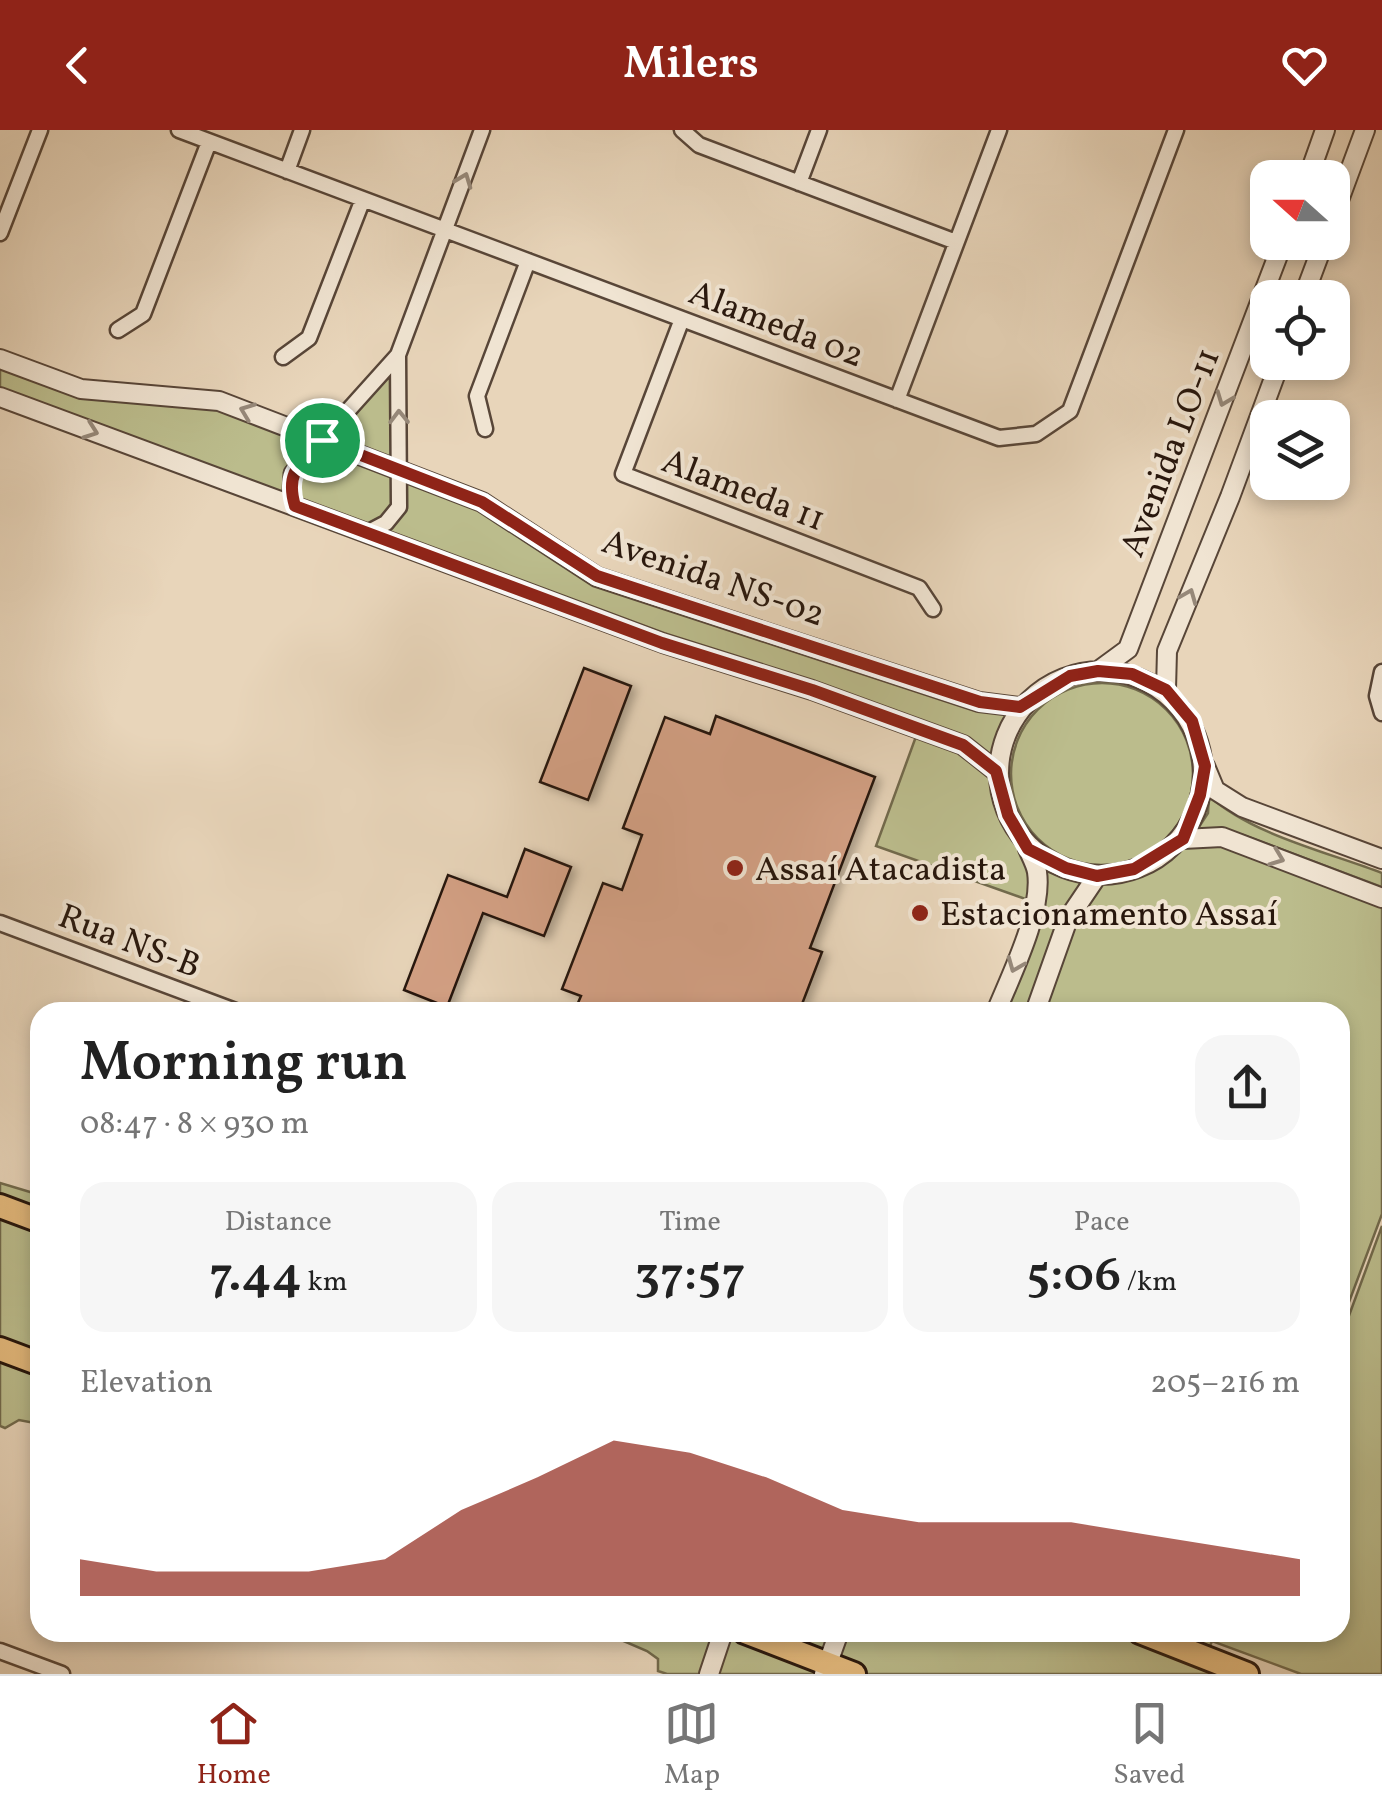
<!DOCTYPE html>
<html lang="en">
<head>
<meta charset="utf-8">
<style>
	body { margin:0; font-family:Vollkorn,serif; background:#f6f6f6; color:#222; height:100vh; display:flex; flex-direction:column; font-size:38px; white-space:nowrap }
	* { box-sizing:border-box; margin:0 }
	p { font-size:32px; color:#767676 }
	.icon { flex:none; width:55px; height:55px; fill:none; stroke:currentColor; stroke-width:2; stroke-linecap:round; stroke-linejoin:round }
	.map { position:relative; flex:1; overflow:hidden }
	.sheet { position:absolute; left:30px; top:872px; width:1320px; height:640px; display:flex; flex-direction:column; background:#fff; border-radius:30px; box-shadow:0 5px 15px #0003 }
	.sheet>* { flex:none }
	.needle { width:65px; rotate:291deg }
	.buttons { position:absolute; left:1250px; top:30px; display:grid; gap:20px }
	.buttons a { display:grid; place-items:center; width:100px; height:100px; border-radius:20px; background:#fff; box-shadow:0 5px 15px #0003; font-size:50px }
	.pin { position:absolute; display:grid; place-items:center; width:85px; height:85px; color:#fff; margin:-42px; border:5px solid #fff; border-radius:50%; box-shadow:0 2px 10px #0007 }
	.round { display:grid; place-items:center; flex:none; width:105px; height:105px; border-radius:30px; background:#f6f6f6 }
	.headline { display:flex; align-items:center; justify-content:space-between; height:170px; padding:0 50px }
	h1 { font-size:55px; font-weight:600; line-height:75px }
	.figures { display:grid; grid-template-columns:repeat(3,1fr); gap:15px; height:170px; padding:10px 50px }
	.figures div { display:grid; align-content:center; border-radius:25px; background:#f6f6f6; text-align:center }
	.figures b { font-size:50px; font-weight:600 }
	.figures small { font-size:28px; font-weight:400 }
	.figures p { font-size:28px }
	.chart { height:280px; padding:20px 50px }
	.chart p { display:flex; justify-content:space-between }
	.chart svg { width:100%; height:180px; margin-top:10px; fill:#8f2418; opacity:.7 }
	header { display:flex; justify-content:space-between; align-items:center; height:130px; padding:0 50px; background:#8f2418; color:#fff; font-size:45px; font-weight:600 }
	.dock { display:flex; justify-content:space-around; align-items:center; height:140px; border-top:2px solid #e0e0e0; background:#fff; font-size:28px; color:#767676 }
	.dock a { display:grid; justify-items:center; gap:5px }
	.dock .selected { color:#8f2418 }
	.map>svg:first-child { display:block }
	.green { fill:#bbbc8c; stroke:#726a4c; stroke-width:2.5 }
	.building { fill:#d3a084; stroke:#28170d; stroke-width:2.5; filter:url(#shadow) }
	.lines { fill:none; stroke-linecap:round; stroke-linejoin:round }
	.minor-casing { stroke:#584638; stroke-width:19 }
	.tertiary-casing { stroke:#584638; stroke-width:22 }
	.primary-casing { stroke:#28170d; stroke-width:28 }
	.minor { stroke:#f0e4d2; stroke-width:14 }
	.tertiary { stroke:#f0e4d2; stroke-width:18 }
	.primary { stroke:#e4ba7d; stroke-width:22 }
	.oneway { stroke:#968879 }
	.route-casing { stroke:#fff; stroke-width:20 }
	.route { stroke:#8f2418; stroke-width:12 }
	.poi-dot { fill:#8f2418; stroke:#f0e4d2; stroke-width:4 }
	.labels { text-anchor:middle; stroke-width:8; stroke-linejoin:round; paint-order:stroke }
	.street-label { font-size:35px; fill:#28170d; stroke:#f0e4d2 }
	.poi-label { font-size:35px; fill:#28170d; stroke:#f0e4d2; text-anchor:start }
</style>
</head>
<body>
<header><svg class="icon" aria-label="back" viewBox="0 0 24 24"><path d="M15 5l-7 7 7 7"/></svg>Milers<svg class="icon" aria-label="heart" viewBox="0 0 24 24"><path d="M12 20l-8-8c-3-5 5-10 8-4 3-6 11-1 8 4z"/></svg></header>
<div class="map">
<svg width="1382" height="1544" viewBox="0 0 1382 1544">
	<defs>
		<filter id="shadow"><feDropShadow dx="5.5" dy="3" stdDeviation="5" flood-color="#0004"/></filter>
	</defs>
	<rect width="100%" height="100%" fill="#e8d5ba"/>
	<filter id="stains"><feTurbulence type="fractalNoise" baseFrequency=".002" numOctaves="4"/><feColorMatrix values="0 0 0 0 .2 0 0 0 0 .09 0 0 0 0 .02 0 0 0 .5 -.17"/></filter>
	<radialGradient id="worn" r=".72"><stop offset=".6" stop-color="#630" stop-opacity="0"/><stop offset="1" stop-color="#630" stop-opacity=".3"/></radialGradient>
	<path class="green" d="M398 225 401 341 482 372 597 447 1020 577 996 641 1008 685 1028 719 1066 738 1097 746 1134 739 1183 709 1222 707 1382 768V1084L1340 1196V882H996L1034 772 876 716 918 601 0 267V229L81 259 219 271 321 310Z
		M1011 644a91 91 0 1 1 182 0a91 91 0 1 1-182 0Z
		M1209 666C1253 705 1327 722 1382 743V757L1243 705 1219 700 1195 703 1208 683Z
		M0 1053 40 1065V1294L19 1290 5 1298 0 1296Z
		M1382 1096V1544H1301L1212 1511 1206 1526 1252 1544H667L658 1541V1529L647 1521 605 1503 1340 1502V1210Z"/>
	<path class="building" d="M584 538 631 556 588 670 540 652Z
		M716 586 875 647 810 818 822 822 799 882H574L581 866 562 859 603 753 622 760 642 705 623 698 665 587 710 604Z
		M525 719 571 737 544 806 483 783 447 877 404 860 448 745 507 767Z"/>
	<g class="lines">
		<defs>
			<path id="minor" d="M179 0 999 308 1036 304 1070 281 1176 0
				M682 0 699 15 956 112
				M287 41 302 0
				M799 53 819 0
				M0 103 40 0
				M682 189 623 344 919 458 933 479
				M118 200 143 184 209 12
				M283 227 309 208 363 69
				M897 270 999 0
				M485 299 477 266 528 131
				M295 377 291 361 292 343 398 225 482 0
				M367 403 386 393 399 377 398 225
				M1382 542 1377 566 1382 583
				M0 793 238 882
				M0 1521 62 1544"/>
			<path id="tertiary" d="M1308 48 1325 0
				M1332 89 1365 0
				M1303 168 1324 112
				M0 229 81 259 219 271 482 372 597 447 979 572 1020 577
				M0 267 663 513 812 560 963 615 996 641
				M999 643a102 102 0 1 1 204 0a102 102 0 1 1-204 0Z
				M1098 541 1128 519 1283 112
				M1166 559 1167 521 1230 367 1280 232
				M1205 636 1215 660 1242 677 1382 729
				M1183 709 1222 707 1382 768
				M996 882C1011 845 1043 782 1037 742 1036 735 1031 726 1028 719
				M1035 882 1068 789 1097 746
				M709 1544 723 1502
				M824 1544 839 1502"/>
			<path id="primary" d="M0 1076 40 1091
				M0 1219 40 1234
				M745 1502 854 1544
				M1140 1502 1247 1544"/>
		</defs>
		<use href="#minor" class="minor-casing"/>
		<use href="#tertiary" class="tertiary-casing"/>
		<use href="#primary" class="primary-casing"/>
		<use href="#minor" class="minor"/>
		<use href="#tertiary" class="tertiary"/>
		<use href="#primary" class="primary"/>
	</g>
	<defs><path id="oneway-chevron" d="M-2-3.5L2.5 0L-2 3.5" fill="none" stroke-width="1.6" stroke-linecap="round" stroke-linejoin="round" transform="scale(2.5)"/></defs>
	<g class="oneway">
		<use href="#oneway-chevron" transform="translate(464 50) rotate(-69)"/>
		<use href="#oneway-chevron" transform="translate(1224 269) rotate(111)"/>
		<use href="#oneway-chevron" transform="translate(247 281) rotate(-159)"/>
		<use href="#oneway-chevron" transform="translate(399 287) rotate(-91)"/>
		<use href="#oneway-chevron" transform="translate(91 301) rotate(20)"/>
		<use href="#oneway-chevron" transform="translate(1189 466) rotate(-68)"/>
		<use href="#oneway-chevron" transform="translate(1277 728) rotate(21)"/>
		<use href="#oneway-chevron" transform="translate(1015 835) rotate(112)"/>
	</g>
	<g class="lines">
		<defs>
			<path id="route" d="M322 310 482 372 597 446 980 572 1020 577 1070 546 1098 541 1132 544 1166 560 1192 591 1205 636 1200 665 1183 709 1134 739 1097 746 1066 738 1028 719 1008 685 996 641 963 615 812 560 662 513 295 376C285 342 300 334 322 310Z"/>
		</defs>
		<use href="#route" class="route-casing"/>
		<use href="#route" class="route"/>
	</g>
	<g class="poi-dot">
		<circle cx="735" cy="738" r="10"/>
		<circle cx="920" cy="783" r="10"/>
	</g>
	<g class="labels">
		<g class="street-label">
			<text transform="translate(777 193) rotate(21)" y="12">Alameda 02</text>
			<text transform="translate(1169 322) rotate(-69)" y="12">Avenida LO-11</text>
			<text transform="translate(744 359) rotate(21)" y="12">Alameda 11</text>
			<text transform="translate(714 447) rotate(19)" y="12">Avenida NS-02</text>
			<text transform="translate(130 810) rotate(21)" y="12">Rua NS-B</text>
		</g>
		<g class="poi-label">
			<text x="755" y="750">Assaí Atacadista</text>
			<text x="940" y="795">Estacionamento Assaí</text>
		</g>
	</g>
	<rect width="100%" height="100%" filter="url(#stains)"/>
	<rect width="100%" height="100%" fill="url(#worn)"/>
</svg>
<div class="buttons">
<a><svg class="needle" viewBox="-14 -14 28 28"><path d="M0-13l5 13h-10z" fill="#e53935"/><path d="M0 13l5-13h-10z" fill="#767676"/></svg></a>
<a><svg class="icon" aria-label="locate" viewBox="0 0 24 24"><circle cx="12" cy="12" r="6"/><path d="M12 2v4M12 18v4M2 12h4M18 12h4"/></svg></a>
<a><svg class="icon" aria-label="layers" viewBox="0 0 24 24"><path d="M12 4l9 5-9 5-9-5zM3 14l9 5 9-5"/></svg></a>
</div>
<div class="pin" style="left:322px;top:310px;background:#1e9e55"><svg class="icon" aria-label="arrive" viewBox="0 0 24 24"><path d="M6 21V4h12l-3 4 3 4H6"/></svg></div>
<section class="sheet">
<div class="headline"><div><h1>Morning run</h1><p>08:47 · 8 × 930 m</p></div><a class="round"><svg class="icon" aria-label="share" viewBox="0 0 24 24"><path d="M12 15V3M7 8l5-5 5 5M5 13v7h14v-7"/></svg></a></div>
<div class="figures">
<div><p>Distance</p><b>7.44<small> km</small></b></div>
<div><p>Time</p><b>37:57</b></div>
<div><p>Pace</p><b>5:06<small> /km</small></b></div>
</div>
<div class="chart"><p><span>Elevation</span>205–216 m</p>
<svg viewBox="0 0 160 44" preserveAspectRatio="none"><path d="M0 44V35L10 38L20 38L30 38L40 35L50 23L60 15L70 6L80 9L90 15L100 23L110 26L120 26L130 26L140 29L150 32L160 35V44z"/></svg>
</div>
</section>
</div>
<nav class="dock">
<a class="selected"><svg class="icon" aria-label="home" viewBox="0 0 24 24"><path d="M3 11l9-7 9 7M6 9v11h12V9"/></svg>Home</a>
<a><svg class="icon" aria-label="map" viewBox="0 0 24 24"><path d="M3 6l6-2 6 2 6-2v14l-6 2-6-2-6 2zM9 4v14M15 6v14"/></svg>Map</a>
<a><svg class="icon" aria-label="saved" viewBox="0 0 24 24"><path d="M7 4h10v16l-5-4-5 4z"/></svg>Saved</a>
</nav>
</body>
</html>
